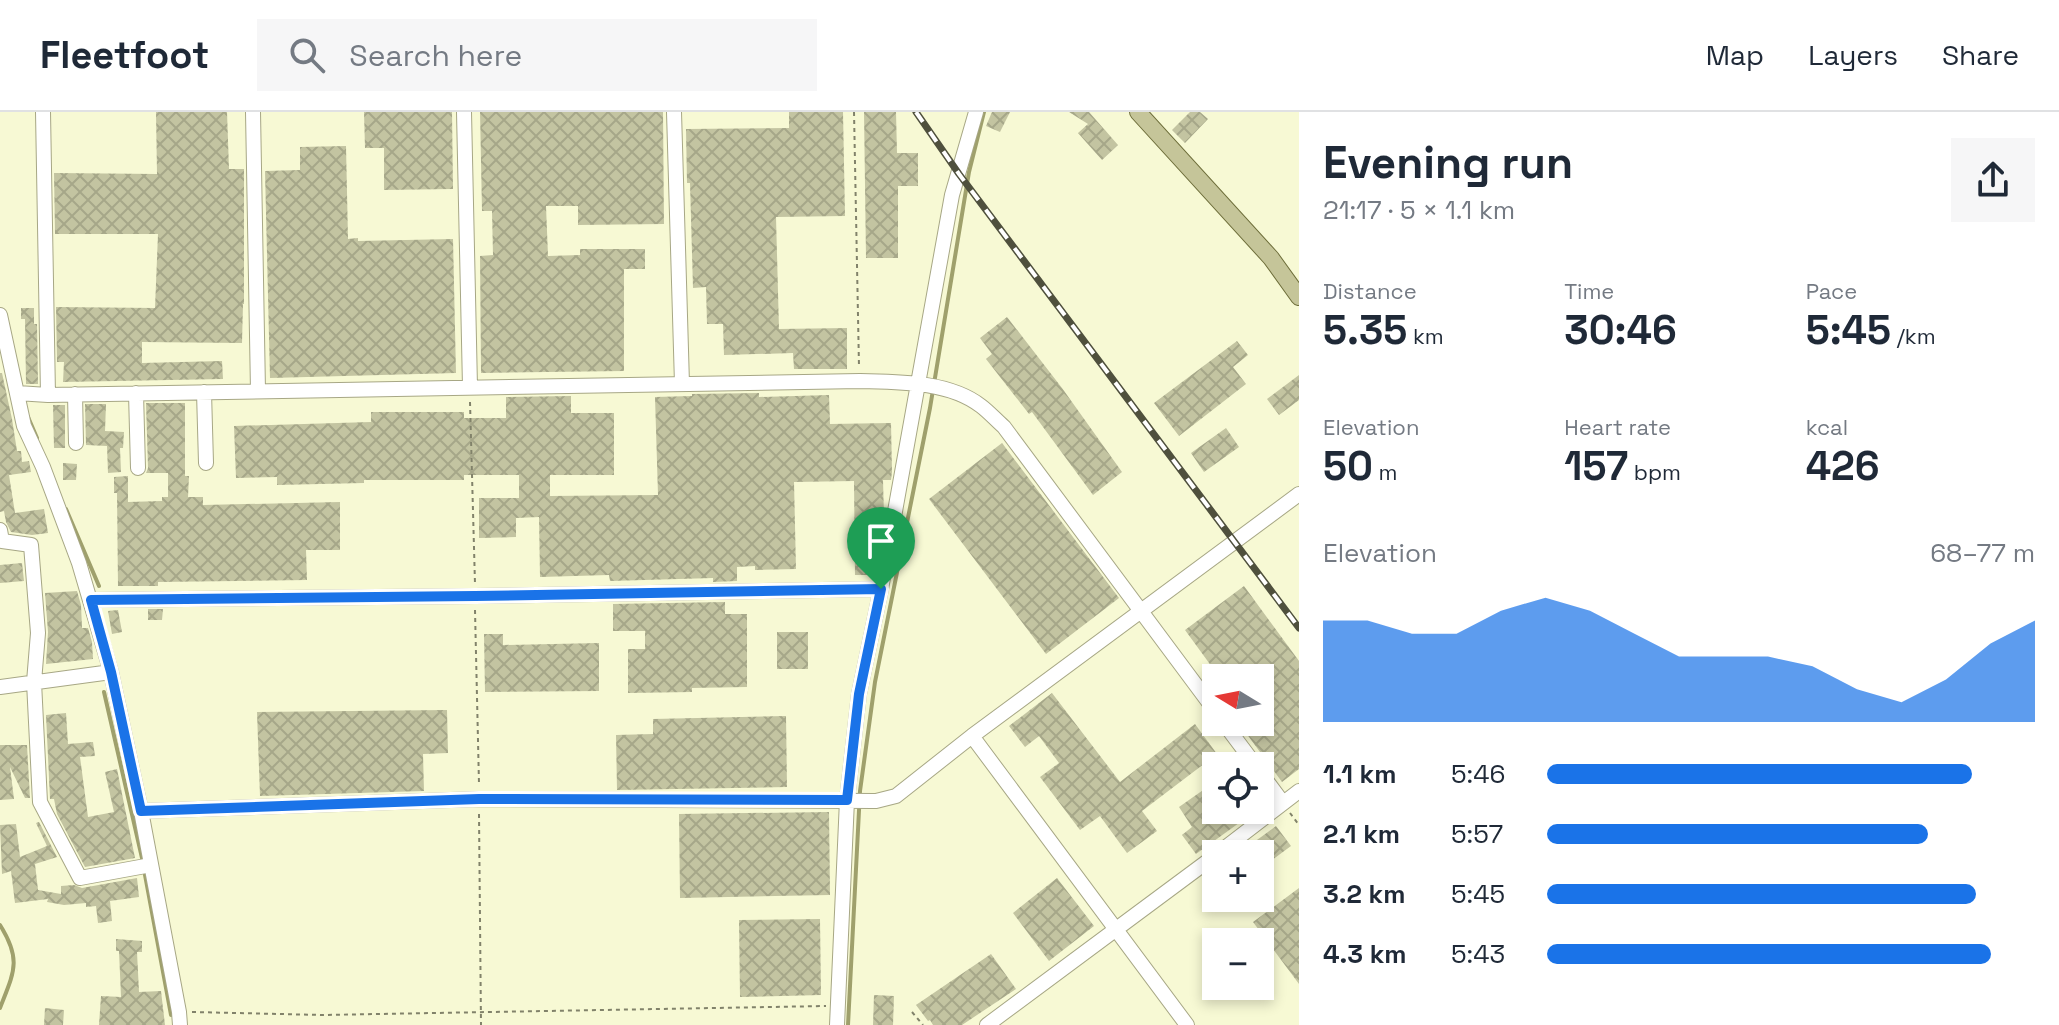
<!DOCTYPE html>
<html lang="en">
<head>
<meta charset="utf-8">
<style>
	body { margin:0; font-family:"Space Grotesk",sans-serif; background:#f6f6f7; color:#1f2937; height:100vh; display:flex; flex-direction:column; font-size:30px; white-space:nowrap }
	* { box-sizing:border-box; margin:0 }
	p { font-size:26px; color:#747a83 }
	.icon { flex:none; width:44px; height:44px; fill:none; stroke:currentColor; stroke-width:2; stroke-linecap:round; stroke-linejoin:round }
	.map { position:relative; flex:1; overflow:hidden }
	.details { display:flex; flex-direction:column; background:#fff; width:760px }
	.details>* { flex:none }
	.needle { width:52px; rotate:280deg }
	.fabs { position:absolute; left:1202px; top:552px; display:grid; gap:16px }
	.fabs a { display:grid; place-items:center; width:72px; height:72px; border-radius:0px; background:#fff; box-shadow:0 4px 12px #0003; font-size:40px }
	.pin { position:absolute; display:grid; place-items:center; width:68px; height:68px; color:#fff; margin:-82px -34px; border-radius:50% 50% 50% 0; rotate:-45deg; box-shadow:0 0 8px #0007 }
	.pin .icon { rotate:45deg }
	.round { display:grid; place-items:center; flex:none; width:84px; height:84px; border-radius:0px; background:#f6f6f7 }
	.overview { display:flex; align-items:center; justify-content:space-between; height:136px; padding:0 24px }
	h1 { font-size:44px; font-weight:700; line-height:60px }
	.stats { display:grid; grid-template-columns:repeat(3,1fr); gap:12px; height:136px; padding:8px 24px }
	.stats div { display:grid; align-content:center }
	.stats b { font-size:40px; font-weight:700 }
	.stats small { font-size:22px; font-weight:400 }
	.stats p { font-size:22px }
	.chart { height:224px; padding:16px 24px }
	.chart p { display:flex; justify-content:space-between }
	.chart svg { width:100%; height:144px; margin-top:8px; fill:#1a73e8; opacity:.7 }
	ul { padding:0 24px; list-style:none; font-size:26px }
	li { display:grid; grid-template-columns:128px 96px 1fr; align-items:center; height:60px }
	li i { height:20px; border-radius:10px; background:#1a73e8 }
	header { display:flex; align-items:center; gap:48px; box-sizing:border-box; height:112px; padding:0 40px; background:#fff; border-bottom:2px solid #e0e1e3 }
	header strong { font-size:38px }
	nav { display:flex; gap:44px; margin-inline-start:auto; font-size:28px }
	.search { width:560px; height:72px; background:#f6f6f7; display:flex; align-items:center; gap:20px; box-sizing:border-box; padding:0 28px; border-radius:0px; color:#747a83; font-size:30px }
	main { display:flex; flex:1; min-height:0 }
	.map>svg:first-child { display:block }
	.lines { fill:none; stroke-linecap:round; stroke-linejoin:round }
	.stream { stroke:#9fa06c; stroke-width:4 }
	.building { fill:url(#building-cross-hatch) }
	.minor-casing { stroke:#a7a785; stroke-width:16 }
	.major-casing { stroke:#6d6d39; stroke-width:18 }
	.path { stroke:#81826a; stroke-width:2; stroke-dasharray:4 4; stroke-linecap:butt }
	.minor { stroke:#fff; stroke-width:14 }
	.major { stroke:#c5c599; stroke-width:16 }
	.rail-casing { stroke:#4f503d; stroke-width:7 }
	.rail { stroke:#fff; stroke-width:4; stroke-dasharray:12; stroke-linecap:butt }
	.route-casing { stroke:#fff; stroke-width:16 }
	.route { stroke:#1a73e8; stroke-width:10 }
</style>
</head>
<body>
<header>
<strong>Fleetfoot</strong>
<div class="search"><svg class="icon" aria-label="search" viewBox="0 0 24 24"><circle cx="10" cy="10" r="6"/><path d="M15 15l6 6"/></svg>Search here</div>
<nav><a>Map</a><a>Layers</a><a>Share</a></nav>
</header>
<main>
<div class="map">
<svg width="1299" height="913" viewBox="0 0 1299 913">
	<defs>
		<pattern id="building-cross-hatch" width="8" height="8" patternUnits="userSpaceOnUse" patternTransform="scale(2)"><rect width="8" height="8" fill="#c3c4a1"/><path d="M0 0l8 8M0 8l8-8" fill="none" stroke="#a6a789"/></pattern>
	</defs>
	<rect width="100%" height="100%" fill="#f7f9d4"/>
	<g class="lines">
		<path class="stream" d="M28 305 37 326
			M66 397 99 474
			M104 580 142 746
			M145 763 171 903
			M0 813C22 848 14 860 0 896
			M848 913 860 679 875 570 930 296 969 60 984 0"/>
	</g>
	<path class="building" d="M156 0H227L229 57H244V192H243L242 231 142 230V251L222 249 223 267 63 270 64 250H57L56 195 155 196 158 122H55L54 61 157 62Z
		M364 0H452L453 77 384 78V36H365Z
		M480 0H663L664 112 578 113V94H546L548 144 580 143V137H645V157H624V259L481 261 480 144 493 143 492 99H482Z
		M789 0H843L845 104 776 105 779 217 847 216V257H794L793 241 724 243 723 212H707L706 175 693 176 690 71H687L686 17 789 16Z
		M864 0H896L897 41H918V74H898V146H866Z
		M992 0H1010L1000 20 986 14Z
		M1069 0H1089L1118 33 1102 48 1078 21 1088 12Z
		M1190 0H1200L1208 7 1185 31 1172 18Z
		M346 34 348 127 358 126V129L453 127 456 261 270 266 265 59 300 58V35Z
		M21 196H34V212H37L38 272H26L25 207H21Z
		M1007 205 1062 276 1122 360 1093 383 1032 300 1029 302 986 247 992 242 980 226Z
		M1237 229 1248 243 1233 255 1246 272 1179 324 1154 291Z
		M0 261H2L12 307 17 339H21L22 350 29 349 31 360 9 363 15 401 44 397 48 421 32 423 11 420 6 410 4 399 0 400Z
		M1299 263V288L1279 303 1267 287Z
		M759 281V285L829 283 830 312 891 311 892 360 891 368H883L884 404 871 463H855L854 369 794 370 796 457 755 458V454L737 455V469L713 470V466L610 469 609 463 540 465 539 405 516 406V425L479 426V386H519V363H464V368H364V371L277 373V365L236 366 234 314 371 310V300H464V306H506V285L571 284V301H614V363H550V384L658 383 655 285 692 284V282Z
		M146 291H185V364H189L188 385H203V393L340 390V438H306L307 468 158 470V474H118L117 381H114V365L128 364V390L162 389V385H168V361H146L148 356Z
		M85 292H106L105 319 124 320 123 336H120L121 360 108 361 107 334 86 333Z
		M53 293H65V336H54Z
		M1226 316 1239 335 1204 360 1191 341Z
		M1002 331 1119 486 1046 542 929 387Z
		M63 351 77 352 76 368H63Z
		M22 451 24 469 0 471V453Z
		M1244 474 1299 549V657L1282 670 1238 610H1260V566H1220L1185 518Z
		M77 479 81 493 82 516H88L92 530 93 547 46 552 48 520 45 481Z
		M725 490V502H747V575L692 576V580L628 581V537H645V519H613V492Z
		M148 497H163L162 508H148Z
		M118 498 122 520 112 522 108 499Z
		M777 520H808V557H777Z
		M484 522H503V533L599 531V579L485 580Z
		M1052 581 1120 670 1195 612 1217 642 1142 699 1157 719 1127 741 1100 704 1080 718 1040 665 1059 651 1039 624 1025 635 1009 614Z
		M447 598 448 641 423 642 424 679 260 684 257 600Z
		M66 601 68 632 93 630 95 644 80 645 88 705 114 700 105 660 117 657 135 746 85 755 57 702 54 687H50L46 603Z
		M786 604 787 675 617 678 616 623 653 622V607Z
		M0 633H27L30 686H25L10 655 14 687 0 688Z
		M1216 669V698H1257L1196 742 1182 723 1192 715 1179 695Z
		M829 700 830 783 680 786 679 702Z
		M39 710 57 745 35 752 38 778 61 782V774L74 773 82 776 137 766 139 785 110 789 112 809 98 811 96 794 86 795V791L64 793 47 790 48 787 15 791 11 759 2 762 0 713 16 712 20 745 47 734 36 711Z
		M1276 714 1291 734 1260 757V742H1238Z
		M1057 766 1094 814 1049 849 1013 801Z
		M1299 776V872L1253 810Z
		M820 807 821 883 740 885 739 808Z
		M116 827 142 829V840H137L139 880 161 879 165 913H99L101 884 121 885 119 839H116Z
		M991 842 1016 877 962 913H933L930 908 928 909 916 893Z
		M874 883 894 884 893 913H873Z
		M45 896 64 898 63 913H44Z"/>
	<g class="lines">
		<defs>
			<path id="minor" d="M43 0 48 283
				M253 0 258 279
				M464 0 470 275
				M674 0 682 272
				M0 203 24 314 43 355 79 451 111 560 141 699 179 900 180 913
				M204 280 206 351
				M17 281 48 283 860 269C898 270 949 269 981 294 989 300 996 308 1004 315L1216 600
				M136 281 138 356
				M75 282 76 331
				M0 418 2 429 31 433 38 521 34 570 40 690 80 766 151 753
				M91 488 475 484 881 477
				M0 575 111 560
				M1223 610 1256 654
				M972 624 1187 913
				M1260 660 1283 691
				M141 699 479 687 876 689 896 684 972 624 1299 382
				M1217 742 1299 679
				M837 913 847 688 859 582 881 477 952 83 976 0
				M987 913 1216 743"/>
			<path id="major" d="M1138 0 1271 146 1299 185"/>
		</defs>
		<use href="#minor" class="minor-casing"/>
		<use href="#major" class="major-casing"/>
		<path class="path" d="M854 0 859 255
			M470 290 475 472
			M475 498 479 672
			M1290 701 1299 713
			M479 702 481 913
			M192 900 323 903 826 894
			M912 900 923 913"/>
		<use href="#minor" class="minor"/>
		<use href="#major" class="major"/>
		<defs>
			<path id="rail" d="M916 0 959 62 1299 516"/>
		</defs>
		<use href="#rail" class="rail-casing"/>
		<use href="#rail" class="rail"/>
	</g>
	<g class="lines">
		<defs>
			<path id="route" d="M881 477 859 582 847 688 479 687 141 699 111 560 91 488 475 484Z"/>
		</defs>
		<use href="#route" class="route-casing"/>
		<use href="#route" class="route"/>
	</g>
</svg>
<div class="fabs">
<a><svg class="needle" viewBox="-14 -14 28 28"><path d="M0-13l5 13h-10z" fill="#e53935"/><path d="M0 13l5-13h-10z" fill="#747a83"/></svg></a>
<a><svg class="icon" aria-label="locate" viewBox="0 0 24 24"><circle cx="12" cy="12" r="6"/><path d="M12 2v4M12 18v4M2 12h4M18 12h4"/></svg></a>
<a>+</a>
<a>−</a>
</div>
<div class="pin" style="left:881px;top:477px;background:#1e9e55"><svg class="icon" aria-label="arrive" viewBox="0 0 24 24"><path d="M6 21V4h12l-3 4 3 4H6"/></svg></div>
</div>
<section class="details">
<div class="overview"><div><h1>Evening run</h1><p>21:17 · 5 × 1.1 km</p></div><a class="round"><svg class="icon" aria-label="share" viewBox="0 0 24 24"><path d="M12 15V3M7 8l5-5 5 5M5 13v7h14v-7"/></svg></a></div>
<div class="stats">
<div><p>Distance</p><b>5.35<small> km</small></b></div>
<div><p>Time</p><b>30:46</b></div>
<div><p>Pace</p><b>5:45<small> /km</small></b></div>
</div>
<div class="stats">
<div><p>Elevation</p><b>50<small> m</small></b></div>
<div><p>Heart rate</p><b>157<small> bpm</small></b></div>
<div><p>kcal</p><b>426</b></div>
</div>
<div class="chart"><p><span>Elevation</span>68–77 m</p>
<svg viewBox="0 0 160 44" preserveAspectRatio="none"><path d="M0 44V13L10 13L20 17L30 17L40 10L50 6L60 10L70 17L80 24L90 24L100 24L110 27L120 34L130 38L140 31L150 20L160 13V44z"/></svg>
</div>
<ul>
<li><b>1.1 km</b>5:46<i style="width:87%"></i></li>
<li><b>2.1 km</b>5:57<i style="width:78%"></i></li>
<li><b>3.2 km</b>5:45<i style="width:88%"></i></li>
<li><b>4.3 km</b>5:43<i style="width:91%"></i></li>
</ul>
</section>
</main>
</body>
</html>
